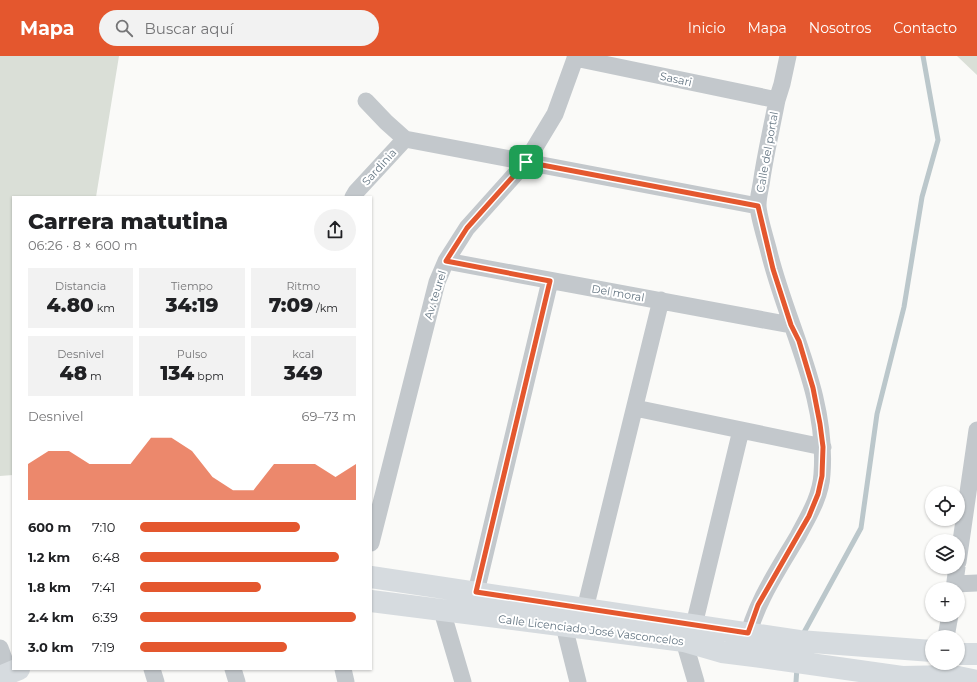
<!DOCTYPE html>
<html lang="es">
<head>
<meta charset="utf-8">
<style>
	body { margin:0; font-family:Montserrat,sans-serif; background:#f2f2f2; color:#202124; height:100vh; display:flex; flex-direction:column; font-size:15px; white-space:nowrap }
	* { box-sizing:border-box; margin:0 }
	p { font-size:13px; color:#757577 }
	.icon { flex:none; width:22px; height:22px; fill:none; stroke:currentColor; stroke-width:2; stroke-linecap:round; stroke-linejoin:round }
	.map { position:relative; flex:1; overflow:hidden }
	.panel { position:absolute; left:12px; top:140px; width:360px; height:474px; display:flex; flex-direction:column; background:#fff; border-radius:0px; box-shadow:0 1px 3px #0004 }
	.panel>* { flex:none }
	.tools { position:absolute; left:925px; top:430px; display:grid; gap:8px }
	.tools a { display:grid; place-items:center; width:40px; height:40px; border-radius:50%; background:#fff; box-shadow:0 1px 3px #0004; font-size:20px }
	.pin { position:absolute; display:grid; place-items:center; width:34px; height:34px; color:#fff; margin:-17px; border-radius:8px; box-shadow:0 2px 6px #0006 }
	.round { display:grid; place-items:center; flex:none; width:42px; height:42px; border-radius:21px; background:#f2f2f2 }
	.summary { display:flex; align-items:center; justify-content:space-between; height:68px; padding:0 16px }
	h1 { font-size:22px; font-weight:800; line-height:30px }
	.metrics { display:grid; grid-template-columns:repeat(3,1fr); gap:6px; height:68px; padding:4px 16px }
	.metrics div { display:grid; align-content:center; border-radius:0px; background:#f2f2f2; text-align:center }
	.metrics b { font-size:20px; font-weight:800 }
	.metrics small { font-size:11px; font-weight:400 }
	.metrics p { font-size:11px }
	.chart { height:112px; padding:8px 16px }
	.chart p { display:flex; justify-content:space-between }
	.chart svg { width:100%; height:72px; margin-top:4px; fill:#e4572e; opacity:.7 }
	ul { padding:0 16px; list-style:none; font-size:13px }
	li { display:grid; grid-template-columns:64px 48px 1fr; align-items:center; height:30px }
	li i { height:10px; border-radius:5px; background:#e4572e }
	header { display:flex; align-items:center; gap:24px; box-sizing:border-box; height:56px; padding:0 20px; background:#e4572e; color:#fff }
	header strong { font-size:19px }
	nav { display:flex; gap:22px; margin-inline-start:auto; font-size:14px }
	.search { width:280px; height:36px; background:#f2f2f2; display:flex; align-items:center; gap:10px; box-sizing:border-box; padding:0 14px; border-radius:22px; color:#757577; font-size:15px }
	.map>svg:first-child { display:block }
	.green { fill:#dadfd7 }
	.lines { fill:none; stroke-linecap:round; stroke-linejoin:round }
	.stream { stroke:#bbc7cb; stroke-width:5 }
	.street { stroke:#c3c8cc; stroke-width:17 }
	.secondary { stroke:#d6dbdf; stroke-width:22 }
	.route-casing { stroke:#fff; stroke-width:8 }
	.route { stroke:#e4572e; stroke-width:5 }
	.labels { text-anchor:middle; stroke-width:4; stroke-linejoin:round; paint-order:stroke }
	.street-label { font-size:11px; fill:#657683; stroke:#fff }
</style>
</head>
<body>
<header>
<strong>Mapa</strong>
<div class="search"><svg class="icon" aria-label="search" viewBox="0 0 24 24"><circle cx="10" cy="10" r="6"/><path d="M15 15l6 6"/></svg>Buscar aquí</div>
<nav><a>Inicio</a><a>Mapa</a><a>Nosotros</a><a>Contacto</a></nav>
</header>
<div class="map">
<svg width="977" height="626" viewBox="0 0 977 626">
	<rect width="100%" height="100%" fill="#fafaf8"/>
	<path class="green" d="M0 0H119L96 141H13V419L0 420Z
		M957 0H977V19Z"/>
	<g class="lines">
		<path class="stream" d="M802 580 861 472 877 358 904 251 922 141 938 84 923 0
			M796 626 797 611"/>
		<path class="street" d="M575 2 777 44
			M366 45 386 66 405 83 758 150
			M353 141 356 136 405 83
			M446 205 791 269
			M635 352 823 391
			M371 487 437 226 446 205 467 172 526 106 555 58 576 0
			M958 506 977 374
			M955 528 977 527
			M954 533 957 511
			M476 536 550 225
			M585 553 661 244
			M442 555 463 626
			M694 569 741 374
			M564 570 578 626
			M946 581 950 559
			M684 585 696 626
			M746 588C754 549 778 514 798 480 808 461 821 440 822 418 828 339 787 270 769 196 766 184 758 159 758 149 758 140 761 131 762 122 766 96 772 70 777 44L782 28 788 0
			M0 592 9 617
			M152 613 156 626
			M233 613 237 626
			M343 613 346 626"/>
		<path class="secondary" d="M371 521 799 585 932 595
			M371 545 684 585 722 596 754 600 902 621 953 620 977 625
			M958 598H977
			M0 621 19 613"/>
	</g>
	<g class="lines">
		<defs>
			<path id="route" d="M526 106 758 150 773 213 791 269 799 285 813 332 820 368 823 391 822 420 818 438 809 460 758 549 748 577 476 536 550 225 446 205 467 172Z"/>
		</defs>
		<use href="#route" class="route-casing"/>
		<use href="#route" class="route"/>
	</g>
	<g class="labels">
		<g class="street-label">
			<text transform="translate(676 23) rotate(12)" y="4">Sasari</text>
			<text transform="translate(767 96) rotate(-80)" y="4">Calle del portal</text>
			<text transform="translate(379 111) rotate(-48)" y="4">Sardinia</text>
			<text transform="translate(618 237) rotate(10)" y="4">Del moral</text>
			<text transform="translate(435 239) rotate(-73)" y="4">Av. teurel</text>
			<text transform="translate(591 574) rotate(7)" y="4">Calle Licenciado José Vasconcelos</text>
		</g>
	</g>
</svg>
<div class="tools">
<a><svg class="icon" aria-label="locate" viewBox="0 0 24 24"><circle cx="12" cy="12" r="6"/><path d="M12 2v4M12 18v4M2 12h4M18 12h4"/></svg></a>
<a><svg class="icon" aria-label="layers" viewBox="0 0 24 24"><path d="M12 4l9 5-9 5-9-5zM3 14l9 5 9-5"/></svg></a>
<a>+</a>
<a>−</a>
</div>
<div class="pin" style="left:526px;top:106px;background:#1e9e55"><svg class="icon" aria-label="arrive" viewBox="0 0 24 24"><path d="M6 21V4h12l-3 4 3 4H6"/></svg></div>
<section class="panel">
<div class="summary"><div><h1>Carrera matutina</h1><p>06:26 · 8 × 600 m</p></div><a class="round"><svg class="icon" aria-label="share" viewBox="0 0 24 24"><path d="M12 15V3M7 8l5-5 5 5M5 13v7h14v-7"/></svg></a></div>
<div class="metrics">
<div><p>Distancia</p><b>4.80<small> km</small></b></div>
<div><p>Tiempo</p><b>34:19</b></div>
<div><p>Ritmo</p><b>7:09<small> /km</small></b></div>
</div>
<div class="metrics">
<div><p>Desnivel</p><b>48<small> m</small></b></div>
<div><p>Pulso</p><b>134<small> bpm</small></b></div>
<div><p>kcal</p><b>349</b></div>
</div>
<div class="chart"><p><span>Desnivel</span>69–73 m</p>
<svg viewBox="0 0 160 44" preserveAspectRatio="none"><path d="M0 44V22L10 14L20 14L30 22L40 22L50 22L60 6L70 6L80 14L90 30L100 38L110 38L120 22L130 22L140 22L150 30L160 22V44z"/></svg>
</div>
<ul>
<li><b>600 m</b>7:10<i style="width:74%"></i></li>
<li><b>1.2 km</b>6:48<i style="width:92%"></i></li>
<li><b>1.8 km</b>7:41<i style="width:56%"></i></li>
<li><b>2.4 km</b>6:39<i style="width:100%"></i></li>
<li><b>3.0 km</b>7:19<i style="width:68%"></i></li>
</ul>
</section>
</div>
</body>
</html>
